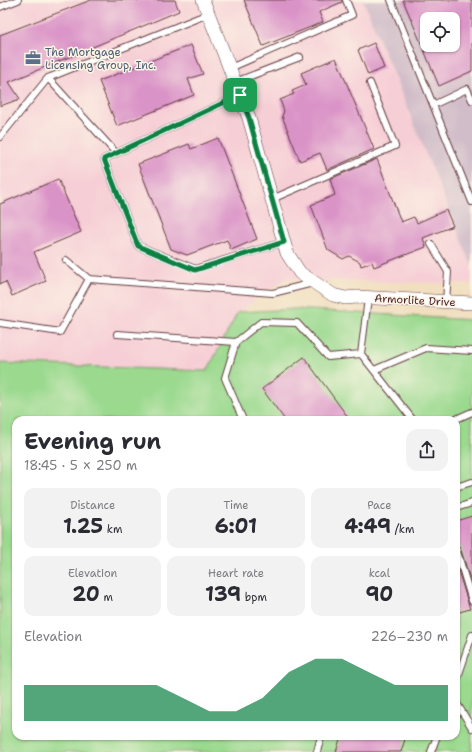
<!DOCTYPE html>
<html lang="en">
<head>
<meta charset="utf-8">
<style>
	body { margin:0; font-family:"Shantell Sans",sans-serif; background:#f2f2f3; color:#2b2b33; height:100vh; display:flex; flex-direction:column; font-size:15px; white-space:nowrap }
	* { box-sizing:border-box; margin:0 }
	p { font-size:13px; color:#7c7c81 }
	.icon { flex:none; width:22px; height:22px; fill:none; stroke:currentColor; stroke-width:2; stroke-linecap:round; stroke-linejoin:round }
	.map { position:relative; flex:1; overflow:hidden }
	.drawer { position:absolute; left:12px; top:416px; width:448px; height:324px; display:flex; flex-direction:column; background:#fff; border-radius:12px; box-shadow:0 1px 3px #0004 }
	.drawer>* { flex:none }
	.controls { position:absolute; left:420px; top:12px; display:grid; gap:8px }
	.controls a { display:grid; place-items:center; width:40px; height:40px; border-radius:8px; background:#fff; box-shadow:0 1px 3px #0004; font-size:20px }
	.pin { position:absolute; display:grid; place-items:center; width:34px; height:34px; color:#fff; margin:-17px; border-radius:8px; box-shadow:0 2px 6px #0006 }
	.round { display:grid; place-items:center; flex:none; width:42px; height:42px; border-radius:12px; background:#f2f2f3 }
	.headline { display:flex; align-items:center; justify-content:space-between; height:68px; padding:0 12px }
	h1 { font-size:22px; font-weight:700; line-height:30px }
	.stats { display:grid; grid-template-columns:repeat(3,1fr); gap:6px; height:68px; padding:4px 12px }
	.stats div { display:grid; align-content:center; border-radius:10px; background:#f2f2f3; text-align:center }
	.stats b { font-size:20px; font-weight:700 }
	.stats small { font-size:11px; font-weight:400 }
	.stats p { font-size:11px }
	.chart { height:112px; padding:8px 12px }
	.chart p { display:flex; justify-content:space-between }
	.chart svg { width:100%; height:72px; margin-top:4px; fill:#0b8043; opacity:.7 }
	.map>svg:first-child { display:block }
	.built { fill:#f6cfd6 }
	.industrial { fill:#d1bdc9; fill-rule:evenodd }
	.green { fill:#9ad98e; stroke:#727c5c; fill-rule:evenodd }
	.building { fill:#da93c7; fill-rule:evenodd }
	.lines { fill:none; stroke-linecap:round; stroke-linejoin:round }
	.service-casing { stroke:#633c41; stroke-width:8 }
	.minor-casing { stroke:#633c41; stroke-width:14 }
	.service { stroke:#fff; stroke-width:6 }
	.minor { stroke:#fff; stroke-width:13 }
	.route-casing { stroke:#fff; stroke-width:8 }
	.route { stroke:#0b8043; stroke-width:5 }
	.labels { text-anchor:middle; stroke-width:3; stroke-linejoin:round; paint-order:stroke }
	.service-label { font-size:11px; fill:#4e5e75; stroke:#fcf5e5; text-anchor:start }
	.street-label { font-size:11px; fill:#4a1f2b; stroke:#fcf5e5 }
</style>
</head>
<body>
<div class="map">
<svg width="472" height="752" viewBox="0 0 472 752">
	<rect width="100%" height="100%" fill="#fcf5e5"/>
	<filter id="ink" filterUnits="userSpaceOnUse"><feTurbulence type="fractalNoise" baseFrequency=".025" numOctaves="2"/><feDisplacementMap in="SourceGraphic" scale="8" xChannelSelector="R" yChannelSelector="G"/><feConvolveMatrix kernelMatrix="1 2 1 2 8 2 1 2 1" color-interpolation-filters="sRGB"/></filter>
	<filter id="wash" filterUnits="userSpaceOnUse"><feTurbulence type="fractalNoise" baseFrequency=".012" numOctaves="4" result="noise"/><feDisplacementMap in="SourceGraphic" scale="16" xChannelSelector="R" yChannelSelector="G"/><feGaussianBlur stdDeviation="0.9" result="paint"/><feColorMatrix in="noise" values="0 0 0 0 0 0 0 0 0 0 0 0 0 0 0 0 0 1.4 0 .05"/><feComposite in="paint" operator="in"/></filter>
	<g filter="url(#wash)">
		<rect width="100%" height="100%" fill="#f1dfc0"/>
		<path class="built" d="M0 0H363L472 266V284L286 279 238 312 207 371 0 363Z"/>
		<path class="industrial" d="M363 0H472V266ZM427 19H453V45H427Z"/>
		<path class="green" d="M295 309 472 320V752H0V363L207 371 238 312ZM16 420H456V736H16Z"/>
		<g id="blocks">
			<path class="building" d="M91 0H175L179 11 9 82 20 99 0 106V35Z
				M244 0H342V2L319 12 323 22 263 46Z
				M403 0H472V71L439 86ZM427 19H453V45H427Z
				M374 43 384 68 368 75 358 50Z
				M191 45 203 74 188 79 194 95 117 126 99 81Z
				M336 58 374 149 327 170 320 153 300 161 282 116 284 111 280 100 294 94 292 91 306 85 301 73Z
				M218 138 257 239 231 250 227 240 187 255 171 249 138 164 189 144 191 149Z
				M377 159 401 222 414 217 417 223 446 210 453 226 423 238 426 247 374 267 372 262 361 266 360 262 349 256 343 259 328 250 311 205 335 195 330 179Z
				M58 179 81 232 34 252 46 281 12 296 6 282 0 284V204Z
				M304 357 350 420H285L262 389Z
				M472 516V585L460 547 456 544V521Z
				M456 564 470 609 456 613Z
				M341 736H406L401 752H336Z"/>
		</g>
	</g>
	<g filter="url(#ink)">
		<use href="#blocks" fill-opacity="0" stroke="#633c41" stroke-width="1"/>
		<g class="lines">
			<defs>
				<path id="service" d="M391 0 472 202
					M0 7 18 0
					M230 68 352 15 346 0
					M48 78 116 153
					M235 82 300 57
					M240 95 104 159 138 246 195 269 284 242
					M433 105 467 89 472 100
					M0 137 48 78 208 14
					M272 199 395 146 370 83
					M431 244 448 272 446 302
					M66 260 89 279
					M368 298 361 354 413 420
					M0 323 60 332 89 279 273 293 313 283
					M117 334 236 342
					M374 370 426 348 472 351
					M243 420 225 378 236 342 261 322 297 323 328 357 361 354
					M454 420 472 412
					M456 487 472 482
					M456 508 472 503
					M456 548 472 601
					M456 683 472 635
					M456 702 472 728
					M317 752 321 736
					M431 752 437 736"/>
				<path id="minor" d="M203 0 249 118 287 253 300 273 333 295 345 298 357 297 472 303"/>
			</defs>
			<use href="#service" class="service-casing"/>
			<use href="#minor" class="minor-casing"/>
			<use href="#service" class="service"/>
			<use href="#minor" class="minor"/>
		</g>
	</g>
	<g class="lines" filter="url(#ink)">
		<defs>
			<path id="route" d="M240 95 249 118 284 242 195 270 138 246 104 159Z"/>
		</defs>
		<use href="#route" class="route-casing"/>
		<use href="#route" class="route"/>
	</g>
	<defs>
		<symbol id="office-bare" viewBox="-9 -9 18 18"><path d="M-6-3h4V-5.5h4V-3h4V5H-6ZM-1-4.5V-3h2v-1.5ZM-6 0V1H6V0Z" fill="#5c6f8a" stroke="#fcf5e5" stroke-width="2.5" paint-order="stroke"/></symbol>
	</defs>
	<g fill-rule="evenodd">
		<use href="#office-bare" x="22" y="47" width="22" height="22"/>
	</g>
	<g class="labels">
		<g class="service-label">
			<text x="45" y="56">The Mortgage<tspan x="45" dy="13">Licensing Group, Inc.</tspan></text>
		</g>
		<g class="street-label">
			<text transform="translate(415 300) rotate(3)" y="4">Armorlite Drive</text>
		</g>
	</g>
</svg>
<div class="controls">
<a><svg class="icon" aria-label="locate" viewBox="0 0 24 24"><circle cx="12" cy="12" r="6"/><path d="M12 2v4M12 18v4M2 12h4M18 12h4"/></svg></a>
</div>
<div class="pin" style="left:240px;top:95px;background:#1e9e55"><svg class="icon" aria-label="arrive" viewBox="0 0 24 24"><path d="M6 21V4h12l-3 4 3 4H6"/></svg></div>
<section class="drawer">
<div class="headline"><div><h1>Evening run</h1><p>18:45 · 5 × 250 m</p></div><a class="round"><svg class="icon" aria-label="share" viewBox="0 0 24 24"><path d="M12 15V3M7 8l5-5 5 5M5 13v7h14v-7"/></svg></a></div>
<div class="stats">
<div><p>Distance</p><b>1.25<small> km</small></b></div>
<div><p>Time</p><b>6:01</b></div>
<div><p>Pace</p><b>4:49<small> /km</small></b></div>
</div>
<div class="stats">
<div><p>Elevation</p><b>20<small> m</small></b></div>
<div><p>Heart rate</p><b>139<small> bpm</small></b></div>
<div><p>kcal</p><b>90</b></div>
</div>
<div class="chart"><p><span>Elevation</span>226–230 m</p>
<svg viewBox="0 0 160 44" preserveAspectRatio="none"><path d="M0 44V22L10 22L20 22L30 22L40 22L50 22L60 30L70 38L80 38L90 30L100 14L110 6L120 6L130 14L140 22L150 22L160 22V44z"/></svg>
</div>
</section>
</div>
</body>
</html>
